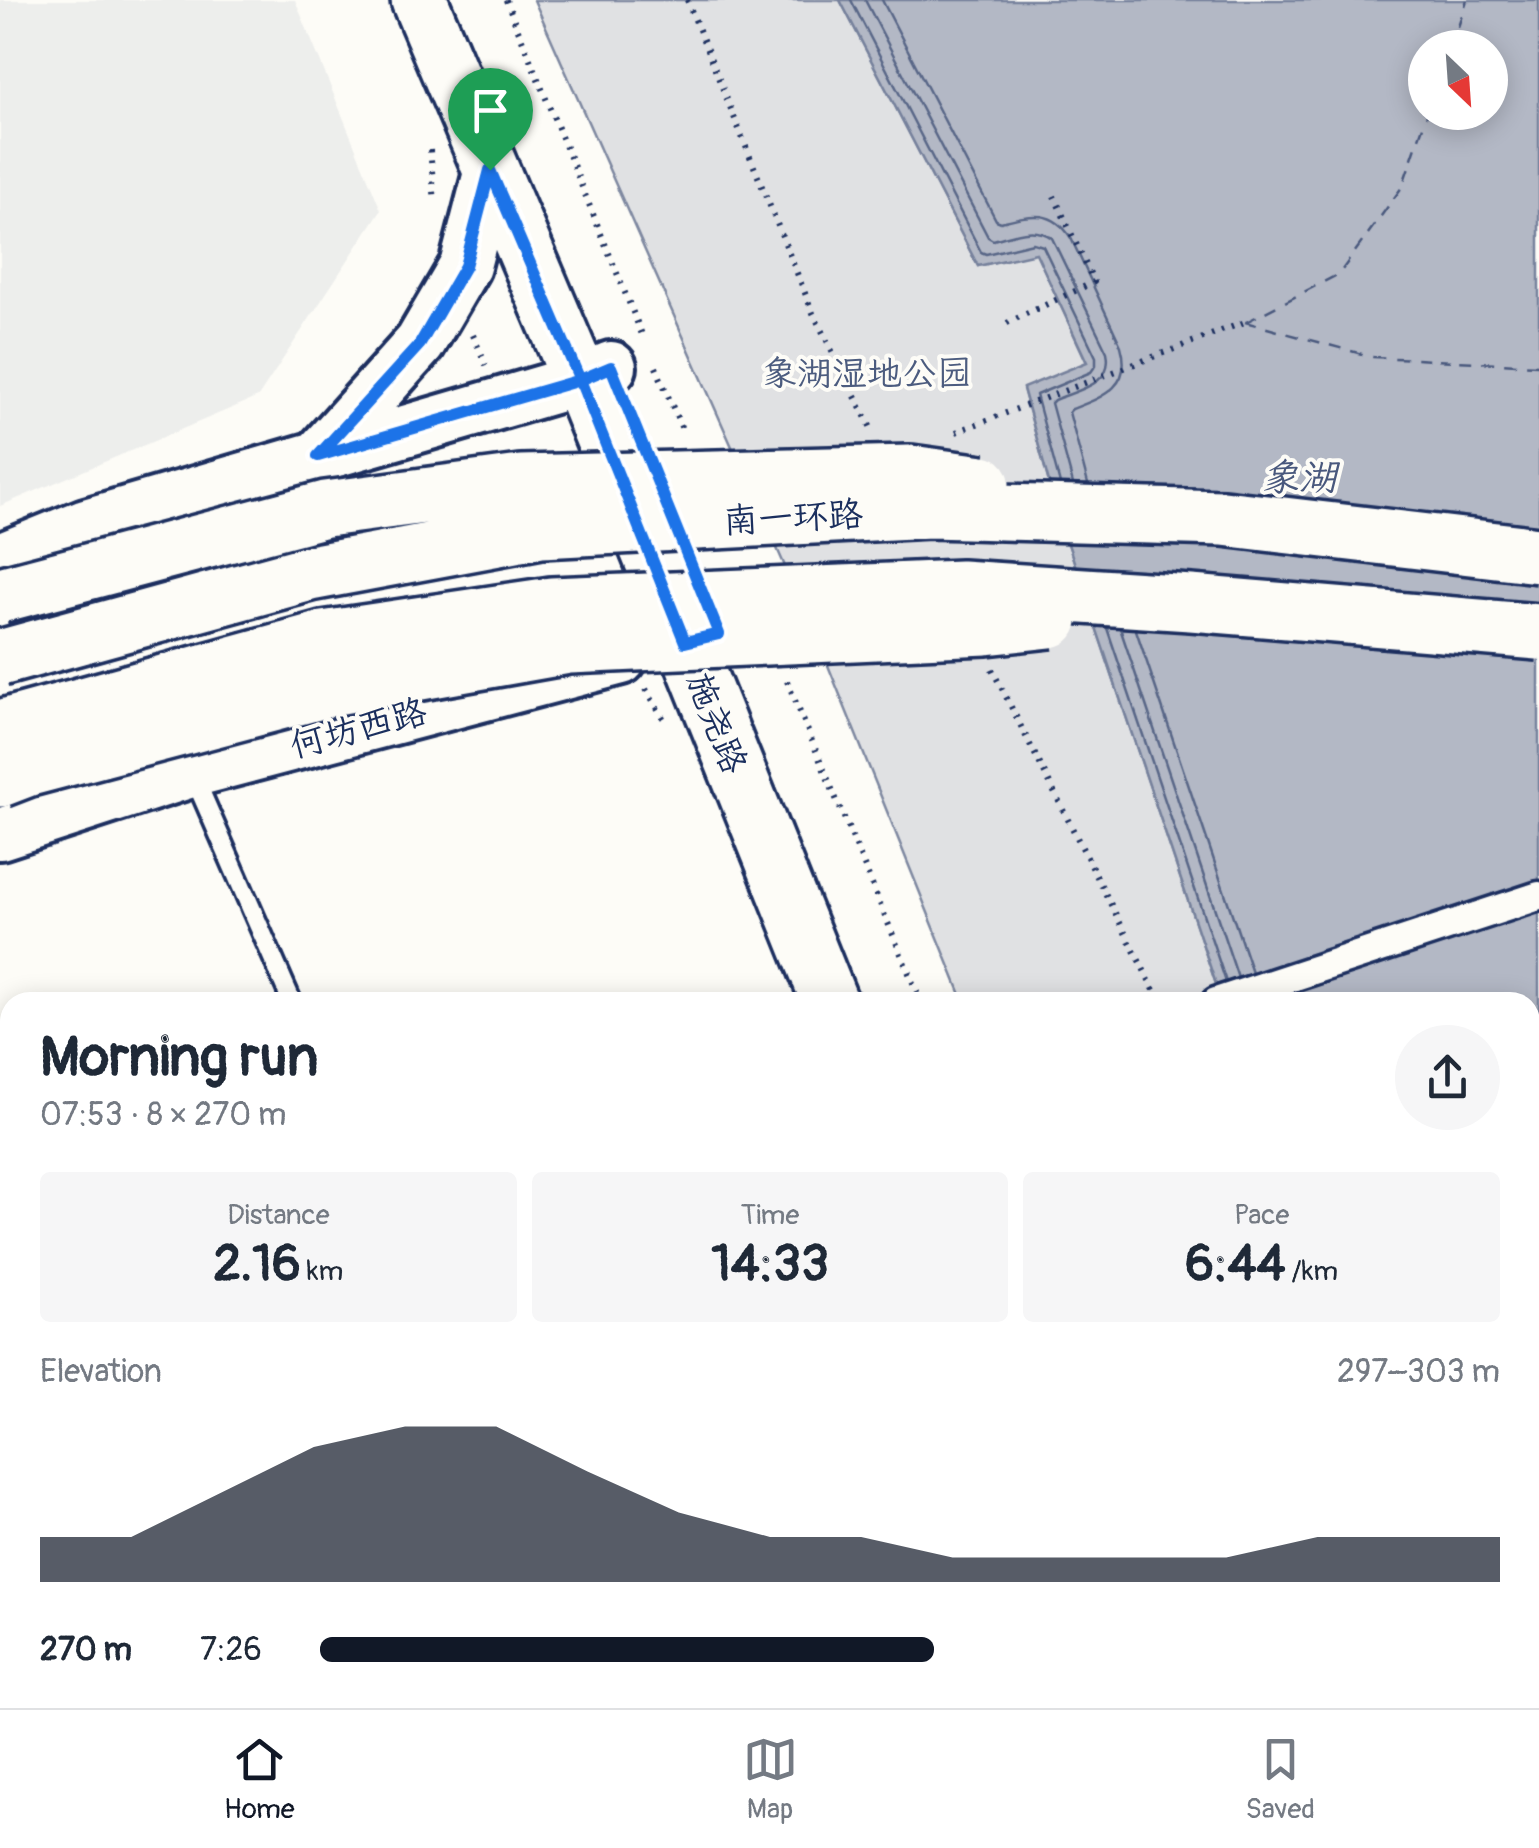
<!DOCTYPE html>
<html lang="en">
<head>
<meta charset="utf-8">
<style>
	body { margin:0; font-family:Pangolin,"LXGW WenKai TC",sans-serif; background:#f6f6f7; color:#1f2937; height:100vh; display:flex; flex-direction:column; font-size:38px; white-space:nowrap }
	* { box-sizing:border-box; margin:0 }
	p { font-size:32px; color:#747a83 }
	.icon { flex:none; width:55px; height:55px; fill:none; stroke:currentColor; stroke-width:2; stroke-linecap:round; stroke-linejoin:round }
	.map { position:relative; flex:1; overflow:hidden }
	.details { position:absolute; left:0px; top:992px; width:1540px; height:718px; display:flex; flex-direction:column; background:#fff; border-radius:30px 30px 0 0; box-shadow:0 5px 25px #0003 }
	.details>* { flex:none }
	.needle { width:65px; rotate:155deg }
	.fabs { position:absolute; left:1408px; top:30px; display:grid; gap:20px }
	.fabs a { display:grid; place-items:center; width:100px; height:100px; border-radius:50%; background:#fff; box-shadow:0 5px 25px #0003; font-size:50px }
	.pin { position:absolute; display:grid; place-items:center; width:85px; height:85px; color:#fff; margin:-102px -42px; border-radius:50% 50% 50% 0; rotate:-45deg; box-shadow:0 0 10px #0007 }
	.pin .icon { rotate:45deg }
	.round { display:grid; place-items:center; flex:none; width:105px; height:105px; border-radius:52px; background:#f6f6f7 }
	.head { display:flex; align-items:center; justify-content:space-between; height:170px; padding:0 40px }
	h1 { font-size:55px; font-weight:700; line-height:75px }
	.metrics { display:grid; grid-template-columns:repeat(3,1fr); gap:15px; height:170px; padding:10px 40px }
	.metrics div { display:grid; align-content:center; border-radius:10px; background:#f6f6f7; text-align:center }
	.metrics b { font-size:50px; font-weight:700 }
	.metrics small { font-size:28px; font-weight:400 }
	.metrics p { font-size:28px }
	.chart { height:280px; padding:20px 40px }
	.chart p { display:flex; justify-content:space-between }
	.chart svg { width:100%; height:180px; margin-top:10px; fill:#111827; opacity:.7 }
	ul { padding:0 40px; list-style:none; font-size:32px }
	li { display:grid; grid-template-columns:160px 120px 1fr; align-items:center; height:75px }
	li i { height:25px; border-radius:12px; background:#111827 }
	.tab-bar { display:flex; justify-content:space-around; align-items:center; height:140px; border-top:2px solid #e0e1e3; background:#fff; font-size:28px; color:#747a83 }
	.tab-bar a { display:grid; justify-items:center; gap:5px }
	.tab-bar .selected { color:#111827 }
	.map>svg:first-child { display:block }
	.built { fill:#edeeec }
	.green { fill:#e0e1e3; stroke:#7e88a0; stroke-width:2.5 }
	.water { fill:#b3b8c5; stroke:#76819c; stroke-width:2.5; fill-rule:evenodd }
	.lines { fill:none; stroke-linecap:round; stroke-linejoin:round }
	.shore { stroke:#586687; stroke-width:2.5 }
	.ferry { stroke:#49587d; stroke-width:2.5; stroke-dasharray:12 10; stroke-linecap:butt }
	.service-casing { stroke:#1b2f5e; stroke-width:25 }
	.pedestrian-casing { stroke:#1b2f5e; stroke-width:35 }
	.secondary-casing { stroke:#1b2f5e; stroke-width:58 }
	.primary-casing { stroke:#1b2f5e; stroke-width:62 }
	.path { stroke:#1b2f5e; stroke-width:6; stroke-dasharray:2.5 8; stroke-linecap:butt }
	.service { stroke:#fdfcf7; stroke-width:18 }
	.pedestrian { stroke:#fdfcf7; stroke-width:28 }
	.secondary { stroke:#fdfcf7; stroke-width:50 }
	.primary { stroke:#fdfcf7; stroke-width:55 }
	.trunk-bridge-casing { stroke:#1b2f5e; stroke-width:62; stroke-linecap:butt }
	.trunk-bridge { stroke:#fdfcf7; stroke-width:55 }
	.route-casing { stroke:#fff; stroke-width:20 }
	.route { stroke:#1a73e8; stroke-width:12 }
	.labels { text-anchor:middle; stroke-width:8; stroke-linejoin:round; paint-order:stroke }
	.park-label { font-size:35px; fill:#4c5c7f; stroke:#fdfcf7 }
	.street-label { font-size:35px; fill:#1b2f5e; stroke:#fdfcf7 }
	.water-label { font-size:38px; font-style:italic; fill:#49587d; stroke:#fdfcf7 }
</style>
</head>
<body>
<div class="map">
<svg width="1539" height="1708" viewBox="0 0 1539 1708">
	<rect width="100%" height="100%" fill="#fdfcf7"/>
	<filter id="ink" filterUnits="userSpaceOnUse"><feTurbulence type="fractalNoise" baseFrequency=".01" numOctaves="2"/><feDisplacementMap in="SourceGraphic" scale="20" xChannelSelector="R" yChannelSelector="G"/><feConvolveMatrix kernelMatrix="1 2 1 2 8 2 1 2 1" color-interpolation-filters="sRGB"/></filter>
	<g filter="url(#ink)">
		<path class="built" d="M0 0H295L381 210 258 397 0 506Z"/>
		<path class="green" d="M534 0H840L978 266 1036 252 1087 363 1023 389 1056 508 1222 1002H964L819 643Z
			M1208 1700H1438L1440 1708H1209Z"/>
		<path class="water" d="M840 0H1539V1708H1440L1438 1700H1530V1002H1222L1056 508 1023 388 1087 362 1036 253 978 266ZM1425 48H1490V112H1425Z"/>
		<g class="lines">
			<path class="shore" d="M851 0 981 252 986 254 1033 243 1043 246 1096 357V365L1091 372 1036 395 1060 484
				M865 0 988 237 993 240C1013 235 1034 225 1052 238L1107 352C1114 385 1078 390 1054 400L1051 403 1073 484
				M882 0 996 220 1001 222C1030 215 1052 208 1071 238L1121 346C1133 387 1103 397 1072 409L1069 412 1088 484
				M1107 628 1226 982
				M1120 628 1238 978
				M1136 630 1252 973"/>
			<path class="ferry" d="M1451 48 1467 0
				M1245 322 1373 357 1539 365
				M1246 322 1339 274 1402 187 1428 112"/>
			<defs>
				<path id="service" d="M194 777 292 1002
					M0 1043 10 1067
					M595 1700 599 1708"/>
				<path id="pedestrian" d="M1216 1002 1539 896"/>
				<path id="secondary" d="M319 455 420 343 465 266 490 169
					M0 559 86 524 580 380 611 367
					M0 834 191 772 621 659"/>
				<path id="primary" d="M419 0 580 380 830 1002
					M1072 1700 1073 1708"/>
			</defs>
			<use href="#service" class="service-casing"/>
			<use href="#pedestrian" class="pedestrian-casing"/>
			<use href="#secondary" class="secondary-casing"/>
			<use href="#primary" class="primary-casing"/>
			<path class="path" d="M506 0 643 337
				M687 0 813 313 872 430
				M430 150 435 202
				M1007 323 1094 282 1054 196
				M473 335 486 365
				M656 367 684 434
				M956 432 1245 322
				M992 669 1160 1002
				M787 681 921 1002
				M646 689 665 721
				M1182 1700 1183 1708
				M1402 1700 1403 1708"/>
			<use href="#service" class="service"/>
			<use href="#pedestrian" class="pedestrian"/>
			<use href="#secondary" class="secondary"/>
			<use href="#primary" class="primary"/>
			<defs>
				<path id="trunk-bridge" d="M0 595 326 509 521 483 910 473 982 483
					M0 658 310 573 541 530 930 510 1223 518 1539 555
					M0 728 323 639 552 605 961 588 1191 603 1539 632
					M0 779 26 769 336 687 569 646 986 627 1050 620"/>
			</defs>
			<use href="#trunk-bridge" class="trunk-bridge-casing"/>
			<use href="#trunk-bridge" class="trunk-bridge"/>
		</g>
	</g>
	<g class="lines" filter="url(#ink)">
		<defs>
			<path id="route" d="M490 170 580 380 685 642 719 634 611 367 580 380 318 456 420 344 465 266 490 170"/>
		</defs>
		<use href="#route" class="route-casing"/>
		<use href="#route" class="route"/>
	</g>
	<g class="labels">
		<g class="park-label">
			<text x="867" y="385">象湖湿地公园</text>
		</g>
		<g class="street-label">
			<text transform="translate(793 517) rotate(-3)" y="12">南一环路</text>
			<text transform="translate(717 723) rotate(68)" y="12">施尧路</text>
			<text transform="translate(358 728) rotate(-15)" y="12">何坊西路</text>
		</g>
		<g class="water-label">
			<text x="1299" y="490">象湖</text>
		</g>
	</g>
</svg>
<div class="fabs">
<a><svg class="needle" viewBox="-14 -14 28 28"><path d="M0-13l5 13h-10z" fill="#e53935"/><path d="M0 13l5-13h-10z" fill="#747a83"/></svg></a>
</div>
<div class="pin" style="left:490px;top:170px;background:#1e9e55"><svg class="icon" aria-label="arrive" viewBox="0 0 24 24"><path d="M6 21V4h12l-3 4 3 4H6"/></svg></div>
<section class="details">
<div class="head"><div><h1>Morning run</h1><p>07:53 · 8 × 270 m</p></div><a class="round"><svg class="icon" aria-label="share" viewBox="0 0 24 24"><path d="M12 15V3M7 8l5-5 5 5M5 13v7h14v-7"/></svg></a></div>
<div class="metrics">
<div><p>Distance</p><b>2.16<small> km</small></b></div>
<div><p>Time</p><b>14:33</b></div>
<div><p>Pace</p><b>6:44<small> /km</small></b></div>
</div>
<div class="chart"><p><span>Elevation</span>297–303 m</p>
<svg viewBox="0 0 160 44" preserveAspectRatio="none"><path d="M0 44V33L10 33L20 22L30 11L40 6L50 6L60 17L70 27L80 33L90 33L100 38L110 38L120 38L130 38L140 33L150 33L160 33V44z"/></svg>
</div>
<ul>
<li><b>270 m</b>7:26<i style="width:52%"></i></li>
</ul>
</section>
</div>
<nav class="tab-bar">
<a class="selected"><svg class="icon" aria-label="home" viewBox="0 0 24 24"><path d="M3 11l9-7 9 7M6 9v11h12V9"/></svg>Home</a>
<a><svg class="icon" aria-label="map" viewBox="0 0 24 24"><path d="M3 6l6-2 6 2 6-2v14l-6 2-6-2-6 2zM9 4v14M15 6v14"/></svg>Map</a>
<a><svg class="icon" aria-label="saved" viewBox="0 0 24 24"><path d="M7 4h10v16l-5-4-5 4z"/></svg>Saved</a>
</nav>
</body>
</html>
